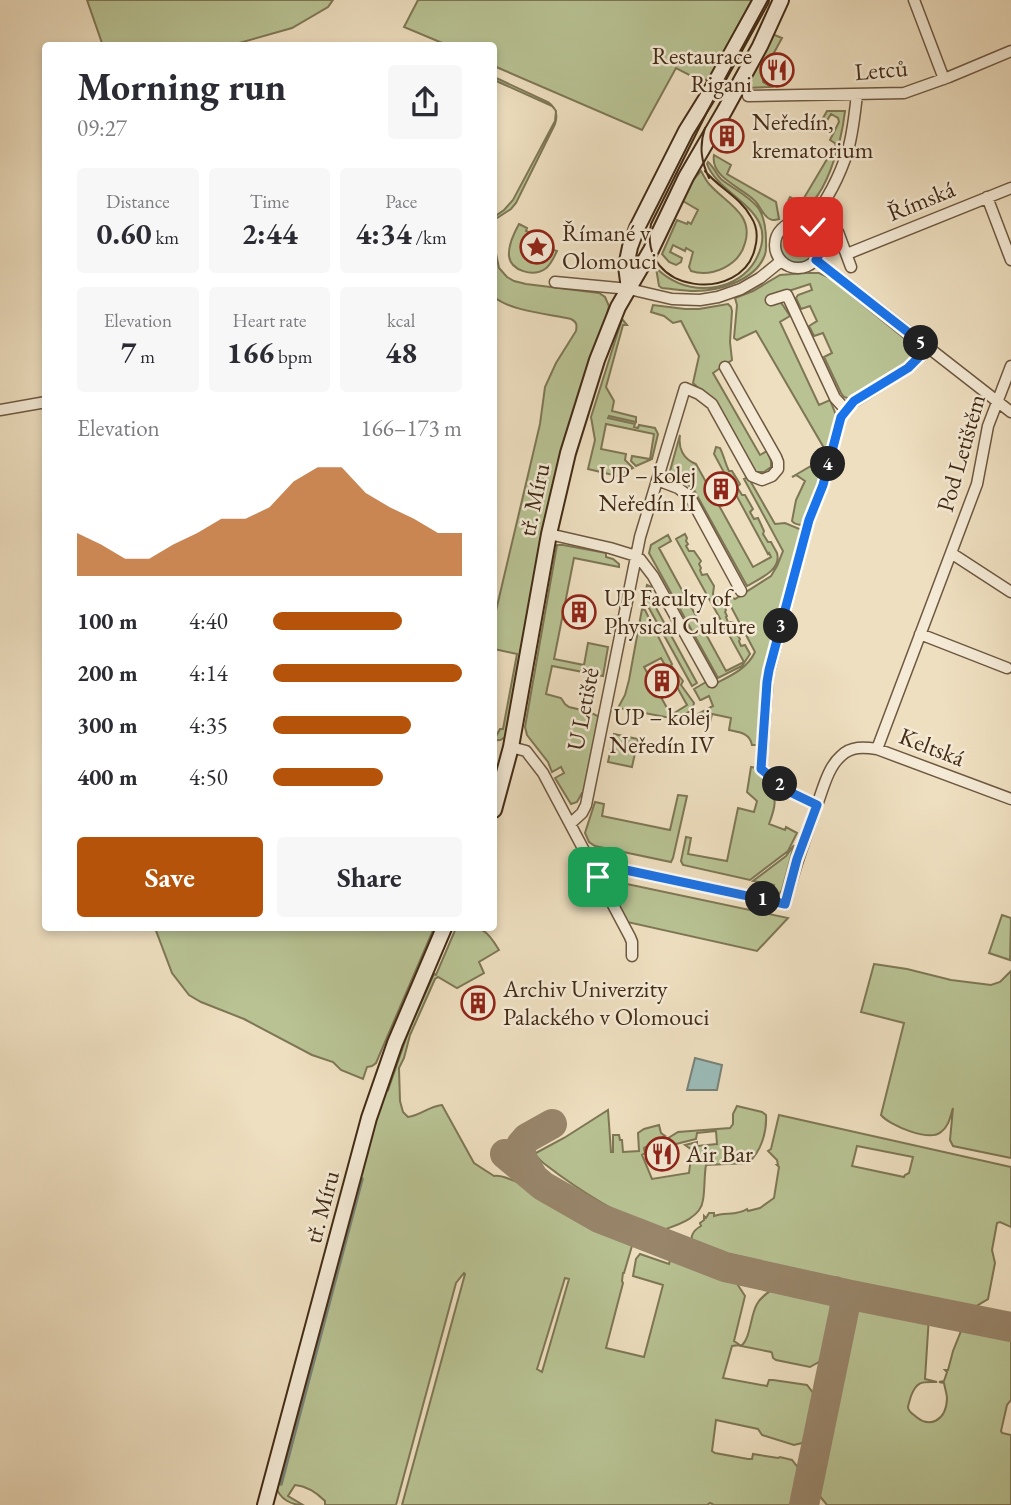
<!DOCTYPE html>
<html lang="en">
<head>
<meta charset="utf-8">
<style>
	body { margin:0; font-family:"EB Garamond",serif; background:#f7f7f7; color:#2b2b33; height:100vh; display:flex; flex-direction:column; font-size:26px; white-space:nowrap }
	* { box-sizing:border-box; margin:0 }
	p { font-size:23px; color:#7c7c81 }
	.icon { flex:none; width:38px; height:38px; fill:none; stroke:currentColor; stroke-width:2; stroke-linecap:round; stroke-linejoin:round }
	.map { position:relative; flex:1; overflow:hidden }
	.drawer { position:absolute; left:42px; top:42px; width:455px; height:889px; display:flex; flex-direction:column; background:#fff; border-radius:7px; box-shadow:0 4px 10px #0003 }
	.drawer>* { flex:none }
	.pin { position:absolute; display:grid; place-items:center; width:60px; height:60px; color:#fff; margin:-30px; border-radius:14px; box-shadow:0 4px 10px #0006 }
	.km { position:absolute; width:35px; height:35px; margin:-18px; border-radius:50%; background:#222; color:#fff; font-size:19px; line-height:35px; text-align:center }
	.round { display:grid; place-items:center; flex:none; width:74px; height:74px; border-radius:7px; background:#f7f7f7 }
	.summary { display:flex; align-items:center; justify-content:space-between; height:119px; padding:0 35px }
	h1 { font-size:38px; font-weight:700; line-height:52px }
	.stats { display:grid; grid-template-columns:repeat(3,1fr); gap:10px; height:119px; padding:7px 35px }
	.stats div { display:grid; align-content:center; border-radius:7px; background:#f7f7f7; text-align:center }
	.stats b { font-size:30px; font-weight:700 }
	.stats small { font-size:19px; font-weight:400 }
	.stats p { font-size:19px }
	.chart { height:196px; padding:14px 35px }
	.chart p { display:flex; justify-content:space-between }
	.chart svg { width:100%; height:126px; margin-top:7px; fill:#b45309; opacity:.7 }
	.action { display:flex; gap:14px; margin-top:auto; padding:14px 35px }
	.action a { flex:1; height:80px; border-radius:7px; background:#b45309; color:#fff; font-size:28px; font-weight:700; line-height:80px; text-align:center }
	.action a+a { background:#f7f7f7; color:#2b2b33 }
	ul { padding:0 35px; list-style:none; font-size:23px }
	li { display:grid; grid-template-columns:112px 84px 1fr; align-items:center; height:52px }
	li i { height:18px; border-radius:9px; background:#b45309 }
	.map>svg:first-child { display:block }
	.green { fill:#b8c293; stroke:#7e7654; stroke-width:2; fill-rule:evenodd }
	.water { fill:#9bbcb8; stroke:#788277; stroke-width:2 }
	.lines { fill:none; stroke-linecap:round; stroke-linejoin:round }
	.stream { stroke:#788277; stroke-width:3.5 }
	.taxiway { stroke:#98856a; stroke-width:30 }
	.street-casing { stroke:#6e5840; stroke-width:13 }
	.secondary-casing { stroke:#432b15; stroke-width:18 }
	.street { stroke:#f4ead6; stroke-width:10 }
	.secondary { stroke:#f4ead6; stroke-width:14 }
	.tram { stroke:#432b15; stroke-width:2 }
	.route-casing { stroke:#fff; stroke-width:14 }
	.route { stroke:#1a73e8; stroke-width:9 }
	.labels { text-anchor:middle; stroke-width:5; stroke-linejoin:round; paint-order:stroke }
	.poi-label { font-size:24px; fill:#432b15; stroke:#f4ead6; text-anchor:start }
	.street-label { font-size:24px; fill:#432b15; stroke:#f4ead6 }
</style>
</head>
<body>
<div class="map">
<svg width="1011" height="1505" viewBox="0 0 1011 1505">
	<rect width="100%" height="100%" fill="#eedfc0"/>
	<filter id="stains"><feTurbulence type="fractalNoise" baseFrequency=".00286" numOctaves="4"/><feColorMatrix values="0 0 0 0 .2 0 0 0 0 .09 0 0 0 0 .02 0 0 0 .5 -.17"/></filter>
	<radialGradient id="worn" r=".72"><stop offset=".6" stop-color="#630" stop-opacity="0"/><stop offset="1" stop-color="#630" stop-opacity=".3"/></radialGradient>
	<path class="green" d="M87 0H333L328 7 292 28 232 45 103 46Z
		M418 0H753L709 79 701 81 676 68 642 130 494 66V46L447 45 404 27Z
		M772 34 782 38 763 73V82L771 87 746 88 745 87Z
		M494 77 548 102C557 108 558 115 555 124L516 203 511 209 494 220V217L504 210 513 200 555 121 556 111 552 106 494 80Z
		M827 111H845C842 138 826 209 793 213 790 208 786 202 790 197L801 203 836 144 830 140 839 122 838 118 831 114 823 127 819 125Z
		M714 155 731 165 727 174 776 202 779 219C774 220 773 221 768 218 762 214 760 205 754 200 741 187 710 177 714 155Z
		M708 162C714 167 716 174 721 179 733 189 750 196 759 209 765 219 766 230 766 241 766 246 767 251 764 257 754 281 718 291 695 291 684 291 673 289 662 288L659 286 656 268C673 284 693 291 716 287 732 284 747 275 755 261 784 210 720 199 707 164Z
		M701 171C704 176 706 181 710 185 726 203 754 214 745 243 743 251 739 257 733 262 722 271 706 276 691 271L689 267 693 252 686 248 685 251 673 245 670 252 682 258 681 262 676 265 669 262 662 254 677 220 687 224 688 222 691 224 698 210 683 201C684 189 693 180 701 171Z
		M519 224 527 228 526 231 538 236 534 245 540 247 544 239 552 243 554 250 557 251C554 257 551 265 545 269 533 277 511 271 509 256 508 246 514 233 519 224Z
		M780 245a18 18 0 1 1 36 0a18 18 0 1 1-36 0Z
		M494 244 499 268 507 277 514 281 526 284 599 293 605 297 609 306 507 734C503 740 500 741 494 740L500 729H503L517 654 494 649V619L532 458 540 424 545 387 556 363 576 331C577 325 577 322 571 319 549 314 511 311 494 297Z
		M806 273H819L830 278 910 343C913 349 913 356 909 361L850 399 844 397 841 393 824 357 832 353 823 333 814 336 809 326 817 321 810 306 801 309 796 298 798 295 812 290 810 284 770 297 782 304 790 316 780 322 819 405 830 400 836 415 818 482 810 502 804 525C800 525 794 524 792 521L796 500 805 481 796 475 792 477 821 460 824 448 756 331 737 340 734 338 737 305 735 298 753 291 780 275Z
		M728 304 731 307 732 311 730 342 732 360 713 373 760 455 767 451 771 461V467L764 472H756L751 468 718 406 693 383 699 356 681 321 673 323 664 316 651 312 653 305 685 309H699Z
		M622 319 627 325H623L606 387 614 401 612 411 636 417V422L609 416 608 418 635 424 634 427 638 428 639 425 655 428 658 434 652 459 636 466 631 461 632 456 650 459 654 434 606 424 601 449 626 454 625 460 633 468 617 476 588 469 595 440 591 417Z
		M680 435C678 448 683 459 696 464L753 567 771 557 769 553 768 554 714 454 716 447 720 448C724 456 725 463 729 471H732L740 484 737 487 742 495H745L753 509 750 512 754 519 758 518 764 531 763 534 768 542H771C773 546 775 549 777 553 782 570 759 579 747 586L694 490C686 482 677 480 670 471Z
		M748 477 775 524 785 523 802 530 763 677 757 745H752C750 733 739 732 729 730L731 718 712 714 709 727 695 723 698 714 713 706 709 696 701 700H700L694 689 706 682 709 687C727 677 746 671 755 652L728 601 732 597 735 599 771 576 777 566 783 551 744 479Z
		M685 534 687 538 686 541 688 544 686 546 689 551H694L701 561 699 564 701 568 700 570 702 575 707 574 714 586 713 594 715 599 720 598 726 610 725 612 727 616 726 617 728 622H733L739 634 738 636 740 639 739 641 741 646 745 645 750 654 742 666 718 678 649 553 651 545 668 535 671 541 659 548 726 671 744 662 676 539Z
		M557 545H563L606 553V557L613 559 619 564V567L574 558 554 659 584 665 588 643 608 647 603 676 552 666 546 694 561 698 565 704 569 707 590 712 599 717 585 793H582L577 802 571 804 555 778 564 773 561 767 552 772 548 762 527 735 525 727Z
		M647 585 651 587 653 592 649 595 697 683 692 686 644 599Z
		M642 609 645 610 672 664 671 665 683 681 681 685 694 703 692 710 676 719 618 708 625 695 629 680ZM661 658 687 705 671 715 644 667Z
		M614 734 638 739 632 767 608 762Z
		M751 767 756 768C759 774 762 777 766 782 779 797 775 808 769 824L785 830 786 827 797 833 788 851 750 880 683 865 681 861 686 837 691 838 688 854 727 861 738 808 754 812 757 801 747 792Z
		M678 795 687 796 673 858 671 862 595 846 589 842 585 833 595 802 604 804 602 816 670 830Z
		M794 845 782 890 777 897H772L774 885 753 881 786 856Z
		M617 874 623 875 622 883 788 918 757 951 627 922 609 885 611 878Z
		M1002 915 1011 918 1010 960 989 953Z
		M155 928H434L376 1063 372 1066 367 1067 363 1079 341 1070 333 1062 312 1055 244 1019 201 1002 189 995 172 973Z
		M456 928C483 928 485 927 499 950L479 962 484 973 457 988 438 977 435 979 410 1035 404 1058 399 1068 400 1101 403 1112 408 1117C422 1115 427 1107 442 1105L474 1163 494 1176C512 1173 578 1216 598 1226 610 1231 623 1234 634 1239L624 1273H623L622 1281 623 1283 606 1348 644 1357 663 1285 633 1276 636 1259 640 1254 669 1264 671 1257 662 1253 658 1254 649 1248 650 1246 657 1250 658 1249 732 1276 745 1296 734 1341 740 1345 732 1346 723 1378 767 1386 769 1380H773L807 1385 817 1398 810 1435 802 1443 794 1445 762 1435 758 1429 716 1420 712 1451 715 1453 748 1459H752L753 1454 778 1458 780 1457 792 1460 803 1474 798 1505H714L710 1503 707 1505H402L465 1274 464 1273 456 1283 396 1505H325V1501C317 1493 306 1486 295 1485L288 1496 303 1505C291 1505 280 1499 276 1487L384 1088 388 1090 410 1027 434 974 436 975ZM565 1278 569 1279 542 1372 537 1369Z
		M874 964 907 969 951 980 991 985 1000 982 1011 971V1158L953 1146 950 1140 953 1108C950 1117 949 1126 941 1132 930 1142 890 1126 881 1115L904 1023 861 1012Z
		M737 1106 762 1112 766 1115C767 1132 761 1152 748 1163L706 1165C704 1176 705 1189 703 1200 701 1218 677 1225 663 1230 625 1220 577 1189 546 1165 541 1162 538 1157 534 1154L564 1138 608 1110 611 1152H613V1135H619L620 1140H622L623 1152 639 1151 638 1133 644 1129 659 1125 661 1133 665 1136 644 1148 645 1153 642 1155 652 1179 689 1173 692 1150 685 1145 697 1142V1146L717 1144 716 1131 697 1133 696 1139 668 1146 665 1140 678 1132 730 1128 733 1124V1114Z
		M779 1115 1011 1167V1227L1000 1222 997 1223 992 1250 995 1263 988 1299 968 1311 952 1309 742 1265 696 1247C688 1239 692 1231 701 1226L700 1223 704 1220V1216L706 1218 709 1213H714V1216C725 1212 737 1216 747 1209L748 1211 760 1208 774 1198 779 1167 777 1165H778L777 1160 768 1151 771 1149ZM857 1146 913 1157 909 1173 905 1175 904 1177 852 1166Z
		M780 1285 825 1294 832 1307V1314L824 1359 810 1367 776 1360 773 1358 772 1353 771 1352 741 1346C751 1338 750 1316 757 1304 762 1295 772 1290 780 1285Z
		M859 1301 929 1316 925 1379 937 1382C923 1382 917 1380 911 1396 911 1396 908 1406 908 1407 908 1411 911 1413 914 1415 930 1430 946 1420 947 1399 947 1394 945 1389 944 1383L939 1382 944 1381 947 1372 945 1370H948L953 1351 963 1326 962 1323 1011 1333V1400L1007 1405 1001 1431 1002 1433 1011 1435V1505H827L818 1494 820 1482 851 1318Z"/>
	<path class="water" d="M695 1058 722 1065 717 1090H687Z"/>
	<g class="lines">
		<path class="stream" d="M281 1484 362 1179"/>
		<path class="taxiway" d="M505 1154 543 1186 599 1218 725 1267 846 1294 1011 1327
			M533 1177 521 1157V1145L527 1138 552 1124
			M804 1505 845 1306 843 1298 835 1291"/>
		<defs>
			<path id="street" d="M914 0 944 79
				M748 96 904 93 949 77 1011 51
				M987 197 1011 260
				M775 245a23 23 0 1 1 46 0a23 23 0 1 1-46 0Z
				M809 224C826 202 840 176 848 150 853 132 855 113 857 94
				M838 232 851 267
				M847 254 1011 188
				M816 260 1011 412
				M555 282 629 289 672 299 700 300 718 297 741 289 760 278 781 261
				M771 300 787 295 835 398 846 410
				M0 410 46 402
				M657 480 678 488 690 497 741 591
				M549 534 610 548 636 556 640 559 653 576 712 682
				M951 553 1011 592
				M920 634 1007 668
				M511 747 526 751 543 773 630 937 632 942V956
				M877 749 977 484 988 426 1011 366
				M817 805 792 793 761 769 768 675 809 520 823 485 841 417 852 403 908 368 928 348
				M571 823 582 813 586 805 640 537 685 388 699 394 712 404 752 476 762 480 772 476 778 469V462L776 457 725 367
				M598 877 610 871 621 869 785 904C794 870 805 838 817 805 823 789 828 767 841 756 851 746 864 747 877 749L1011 799"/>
			<path id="secondary" d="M629 289 626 266 630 247 637 228 686 131 709 94 761 0
				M494 810 511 747 549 534 568 453 597 360 618 307 651 250 686 177 725 110 760 46 781 0
				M265 1505 369 1118 395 1043 444 928"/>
		</defs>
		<use href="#street" class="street-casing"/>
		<use href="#secondary" class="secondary-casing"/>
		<use href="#street" class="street"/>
		<use href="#secondary" class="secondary"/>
		<path class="tram" d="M705 128C699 146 701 161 709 178
			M705 171C719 188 741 198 751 217 757 226 758 237 755 248 743 304 637 295 651 224L707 112 768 0"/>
	</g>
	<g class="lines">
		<defs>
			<path id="route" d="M598 877 609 872 621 869 785 904 797 859 817 805 792 793 761 769 767 682 769 670 809 520 823 485 841 417 854 401 908 368 928 348 816 260C824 248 823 237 813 227"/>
		</defs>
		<use href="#route" class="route-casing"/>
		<use href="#route" class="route"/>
	</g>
	<defs>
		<symbol id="restaurant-ring" viewBox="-11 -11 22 22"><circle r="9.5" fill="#f4ead6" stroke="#8f2418" stroke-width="1.5"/><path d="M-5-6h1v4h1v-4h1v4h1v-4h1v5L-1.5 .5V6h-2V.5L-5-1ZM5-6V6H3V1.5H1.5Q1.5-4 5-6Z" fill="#8f2418"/></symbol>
		<symbol id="building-ring" viewBox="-11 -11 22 22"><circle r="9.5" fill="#f4ead6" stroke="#8f2418" stroke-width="1.5"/><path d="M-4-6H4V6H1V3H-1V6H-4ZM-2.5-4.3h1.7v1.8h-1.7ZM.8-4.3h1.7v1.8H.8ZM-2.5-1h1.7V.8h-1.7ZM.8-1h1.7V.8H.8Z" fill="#8f2418"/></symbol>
		<symbol id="sight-ring" viewBox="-11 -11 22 22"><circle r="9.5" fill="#f4ead6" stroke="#8f2418" stroke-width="1.5"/><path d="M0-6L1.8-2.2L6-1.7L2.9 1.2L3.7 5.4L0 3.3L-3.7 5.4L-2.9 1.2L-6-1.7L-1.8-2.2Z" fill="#8f2418"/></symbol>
	</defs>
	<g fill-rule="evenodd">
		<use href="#restaurant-ring" x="758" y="51" width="38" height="38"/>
		<use href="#building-ring" x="708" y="117" width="38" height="38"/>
		<use href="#sight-ring" x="518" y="228" width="38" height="38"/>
		<use href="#building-ring" x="702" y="470" width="38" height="38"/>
		<use href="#building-ring" x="560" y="593" width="38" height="38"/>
		<use href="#building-ring" x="643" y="662" width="38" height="38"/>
		<use href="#building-ring" x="459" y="984" width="38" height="38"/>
		<use href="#restaurant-ring" x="643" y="1135" width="38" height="38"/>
	</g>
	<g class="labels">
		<g class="poi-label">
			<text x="752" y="64" text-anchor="end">Restaurace<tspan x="752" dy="28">Rigani</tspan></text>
			<text x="752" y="130">Neředín,<tspan x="752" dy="28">krematorium</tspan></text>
			<text x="562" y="241">Římané v<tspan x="562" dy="28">Olomouci</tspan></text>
			<text x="696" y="483" text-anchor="end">UP – kolej<tspan x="696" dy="28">Neředín II</tspan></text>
			<text x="604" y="606">UP Faculty of<tspan x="604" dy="28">Physical Culture</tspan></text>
			<text x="662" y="725" text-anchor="middle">UP – kolej<tspan x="662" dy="28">Neředín IV</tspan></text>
			<text x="503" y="997">Archiv Univerzity<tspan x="503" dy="28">Palackého v Olomouci</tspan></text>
			<text x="686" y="1162">Air Bar</text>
		</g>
		<g class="street-label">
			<text transform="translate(881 70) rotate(-5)" y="8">Letců</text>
			<text transform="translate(921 201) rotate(-22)" y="8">Římská</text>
			<text transform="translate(961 453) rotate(-74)" y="8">Pod Letištěm</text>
			<text transform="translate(534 500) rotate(-78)" y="8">tř. Míru</text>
			<text transform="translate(583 709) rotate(-79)" y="8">U Letiště</text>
			<text transform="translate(932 747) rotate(21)" y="8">Keltská</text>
			<text transform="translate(322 1207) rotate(-75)" y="8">tř. Míru</text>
		</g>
	</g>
	<rect width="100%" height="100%" filter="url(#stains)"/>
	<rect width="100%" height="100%" fill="url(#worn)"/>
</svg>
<div class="pin" style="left:598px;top:877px;background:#1e9e55"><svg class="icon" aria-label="arrive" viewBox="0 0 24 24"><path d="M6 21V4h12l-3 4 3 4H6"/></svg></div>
<div class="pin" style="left:813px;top:227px;background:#d93025"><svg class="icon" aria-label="check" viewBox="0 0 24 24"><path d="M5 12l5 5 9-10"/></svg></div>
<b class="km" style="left:763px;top:899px">1</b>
<b class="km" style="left:780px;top:784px">2</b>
<b class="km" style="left:781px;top:626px">3</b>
<b class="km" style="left:828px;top:464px">4</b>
<b class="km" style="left:921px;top:343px">5</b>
<section class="drawer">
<div class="summary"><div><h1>Morning run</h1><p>09:27</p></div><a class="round"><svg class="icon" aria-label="share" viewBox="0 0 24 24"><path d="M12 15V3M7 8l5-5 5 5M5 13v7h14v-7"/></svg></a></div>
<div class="stats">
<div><p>Distance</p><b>0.60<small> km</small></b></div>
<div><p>Time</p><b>2:44</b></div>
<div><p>Pace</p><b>4:34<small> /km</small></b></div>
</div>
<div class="stats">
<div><p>Elevation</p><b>7<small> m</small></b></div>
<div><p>Heart rate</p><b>166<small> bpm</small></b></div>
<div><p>kcal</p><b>48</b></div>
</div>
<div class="chart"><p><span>Elevation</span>166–173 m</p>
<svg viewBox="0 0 160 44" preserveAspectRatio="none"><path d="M0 44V29L10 33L20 38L30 38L40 33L50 29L60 24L70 24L80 20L90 11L100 6L110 6L120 15L130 20L140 24L150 29L160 29V44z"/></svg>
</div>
<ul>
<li><b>100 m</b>4:40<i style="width:68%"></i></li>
<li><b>200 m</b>4:14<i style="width:100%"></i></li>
<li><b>300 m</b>4:35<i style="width:73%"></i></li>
<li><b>400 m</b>4:50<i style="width:58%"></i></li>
</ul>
<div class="action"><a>Save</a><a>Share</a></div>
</section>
</div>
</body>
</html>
